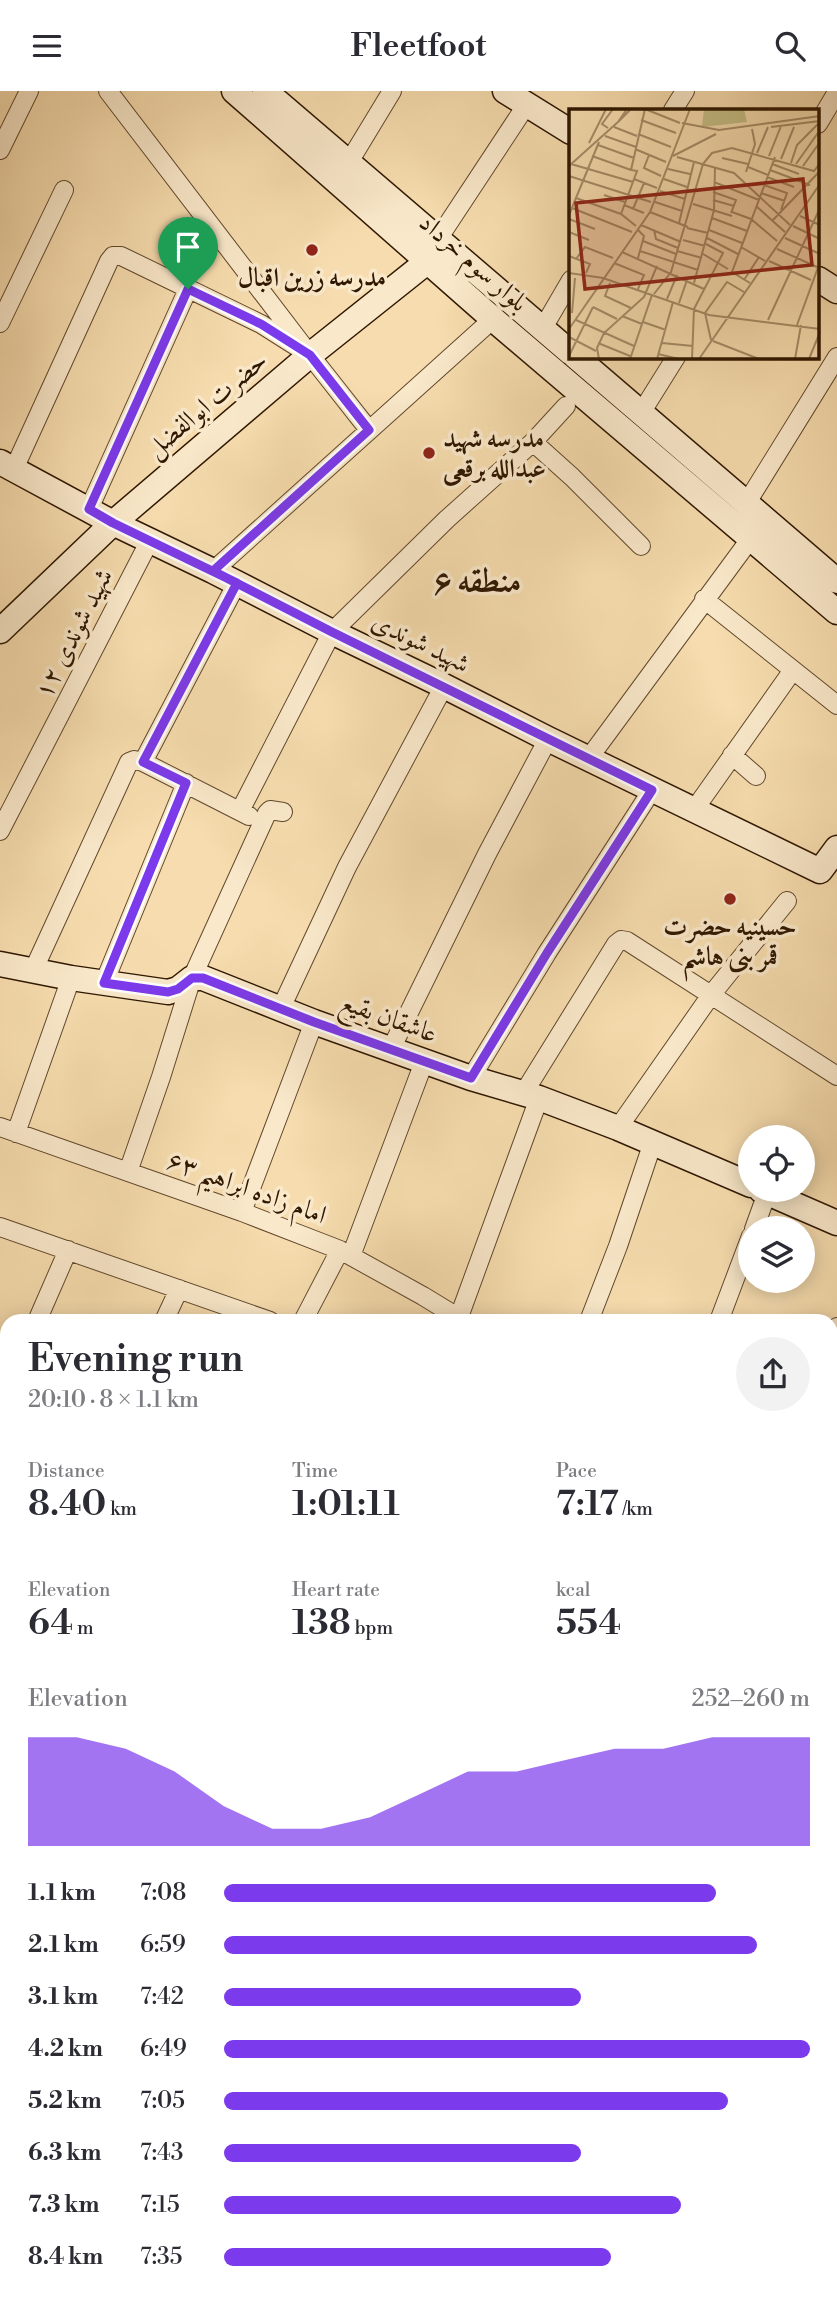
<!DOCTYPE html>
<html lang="en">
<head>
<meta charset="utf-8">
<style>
	body { margin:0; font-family:"Libre Bodoni",Amiri,serif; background:#f2f2f3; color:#2b2b33; height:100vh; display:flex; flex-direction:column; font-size:26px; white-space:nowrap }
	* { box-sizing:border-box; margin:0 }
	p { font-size:23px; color:#7c7c81 }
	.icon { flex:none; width:38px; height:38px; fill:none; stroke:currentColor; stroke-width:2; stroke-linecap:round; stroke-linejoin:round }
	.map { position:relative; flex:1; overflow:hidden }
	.panel { position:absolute; left:0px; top:1223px; width:838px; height:989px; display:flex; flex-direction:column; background:#fff; border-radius:21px 21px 0 0; box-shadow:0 4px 18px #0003 }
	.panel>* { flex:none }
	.tools { position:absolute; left:738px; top:1034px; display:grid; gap:14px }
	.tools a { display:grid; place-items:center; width:77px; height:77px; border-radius:50%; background:#fff; box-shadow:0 4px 18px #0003; font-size:35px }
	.pin { position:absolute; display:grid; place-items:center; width:60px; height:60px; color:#fff; margin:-72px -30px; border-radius:50% 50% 50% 0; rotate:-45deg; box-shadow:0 0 7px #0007 }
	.pin .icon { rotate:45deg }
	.round { display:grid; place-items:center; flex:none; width:74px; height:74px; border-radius:37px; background:#f2f2f3 }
	.summary { display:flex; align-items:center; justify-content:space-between; height:119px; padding:0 28px }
	h1 { font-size:38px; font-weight:600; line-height:52px }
	.figures { display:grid; grid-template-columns:repeat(3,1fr); gap:10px; height:119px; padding:7px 28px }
	.figures div { display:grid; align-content:center }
	.figures b { font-size:35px; font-weight:600 }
	.figures small { font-size:19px; font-weight:400 }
	.figures p { font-size:19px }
	.chart { height:196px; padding:14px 28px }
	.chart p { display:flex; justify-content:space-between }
	.chart svg { width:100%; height:126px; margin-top:7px; fill:#7c3aed; opacity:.7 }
	ul { padding:0 28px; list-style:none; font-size:23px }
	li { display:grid; grid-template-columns:112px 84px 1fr; align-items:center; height:52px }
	li i { height:18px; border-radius:9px; background:#7c3aed }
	header { display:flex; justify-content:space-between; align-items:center; height:91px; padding:0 28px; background:#fff; font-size:32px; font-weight:600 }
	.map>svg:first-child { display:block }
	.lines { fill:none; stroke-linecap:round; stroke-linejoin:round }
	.street-casing { stroke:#61482c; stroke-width:20 }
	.secondary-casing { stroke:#2f1700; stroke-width:27 }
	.primary-casing { stroke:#2f1700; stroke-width:31 }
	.street { stroke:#f9e8ca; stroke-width:18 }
	.secondary { stroke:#f9e8ca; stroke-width:24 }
	.primary { stroke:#f6dcae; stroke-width:28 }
	.route-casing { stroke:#fff; stroke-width:14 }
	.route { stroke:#7c3aed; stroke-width:9 }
	.poi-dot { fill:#8f2418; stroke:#f9e8ca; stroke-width:2.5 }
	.labels { text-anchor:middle; stroke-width:7; stroke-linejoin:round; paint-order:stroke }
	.street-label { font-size:26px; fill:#2f1700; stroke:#f9e8ca }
	.poi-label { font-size:26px; font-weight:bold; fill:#2f1700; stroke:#f9e8ca }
	.district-label { font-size:33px; font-weight:bold; fill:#2f1700; stroke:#f9e8ca }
	.inset-road { fill:none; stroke:#a68d68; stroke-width:2 }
	.view { fill:#8f2418; fill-opacity:0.15; stroke:#8f2418; stroke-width:3.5 }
	.inset-edge { fill:none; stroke:#2f1700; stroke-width:3.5 }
</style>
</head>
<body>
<header><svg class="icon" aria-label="menu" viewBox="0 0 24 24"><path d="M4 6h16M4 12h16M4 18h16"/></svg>Fleetfoot<svg class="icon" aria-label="search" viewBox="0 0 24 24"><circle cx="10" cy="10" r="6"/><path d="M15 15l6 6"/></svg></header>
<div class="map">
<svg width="837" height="2211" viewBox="0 0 837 2211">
	<rect width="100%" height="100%" fill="#f6dcae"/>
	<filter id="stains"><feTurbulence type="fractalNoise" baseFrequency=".00286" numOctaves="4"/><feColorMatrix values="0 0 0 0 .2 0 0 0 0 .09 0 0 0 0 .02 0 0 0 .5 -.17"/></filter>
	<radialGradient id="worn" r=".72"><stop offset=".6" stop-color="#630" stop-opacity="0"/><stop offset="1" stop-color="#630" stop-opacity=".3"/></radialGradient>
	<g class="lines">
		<defs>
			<path id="street" d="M108 0 310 264 369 339
				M673 19 685 0
				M818 33 837 1
				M0 59 29 0
				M349 71 392 0
				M438 148 527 13
				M0 232 64 99
				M543 237 571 189
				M641 322 676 266
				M533 351 572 386 641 455
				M14 378 109 170 113 165H121L261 233 310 264
				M746 413 837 266
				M89 418 188 198
				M213 480 493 228
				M704 508 837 614
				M732 664 756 685
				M589 667 751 447
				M143 671 237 492
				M694 719 793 579
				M240 720 332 541 447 428 533 351 566 315
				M0 740 150 449
				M33 880 129 671 134 669 143 671 249 725
				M104 892 186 692
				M281 917 347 776 444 595
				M391 958 487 763 548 648
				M471 987 547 862 652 699
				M523 1003 616 853 621 849 627 850 837 985
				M0 1036 242 1121 340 1159 423 1205 464 1230
				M618 1037 711 904 787 810
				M16 1042 71 887
				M128 1081 161 986 192 887 267 722 270 719 283 721
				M242 1121 314 931
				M0 1136 270 1230
				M754 1138 767 1102
				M351 1165 424 971
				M459 1226 539 1007
				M37 1230 68 1159
				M164 1230 179 1198
				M303 1230 340 1159
				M589 1230 618 1155 653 1051
				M719 1230 751 1145
				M831 1246 837 1236
				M0 1319 7 1302
				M831 1334 837 1337
				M831 1430 837 1435
				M831 1564 837 1567
				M0 1597 7 1585
				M0 1610 7 1613
				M831 1661 837 1665
				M0 1715 7 1718
				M0 1817 7 1802
				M831 1976 837 1978
				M0 2099 7 2084
				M468 2205 475 2211
				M65 2211 68 2205
				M189 2211 192 2205
				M317 2211 320 2205
				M565 2211 568 2205"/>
			<path id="secondary" d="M234 0 493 228 837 521
				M265 0 571 262
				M505 0 571 41
				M818 188 837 200
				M576 266 837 490
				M0 371 113 432 213 480 332 541 444 595 548 648 820 780 837 757
				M0 540 113 432 310 264 428 170
				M0 873 71 887 168 901 178 898 192 887H203L314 931 471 987 539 1007 618 1037 751 1094
				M761 1099 837 1132
				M831 1835 837 1821"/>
			<path id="primary" d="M0 1405 7 1409
				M0 1453 7 1457
				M831 2059 837 2075
				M831 2101 837 2097
				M831 2144 837 2149
				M704 2211 706 2205
				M742 2211 743 2205"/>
		</defs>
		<use href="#street" class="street-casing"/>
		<use href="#secondary" class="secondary-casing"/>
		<use href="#primary" class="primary-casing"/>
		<use href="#street" class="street"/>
		<use href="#secondary" class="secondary"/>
		<use href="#primary" class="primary"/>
	</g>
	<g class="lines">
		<defs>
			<path id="route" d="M188 198 89 418 113 432 237 492 143 671 186 692 104 892 168 901 178 898 192 887H203L314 931 471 987 547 862 652 699 332 541 213 480 369 339 310 264 261 233 188 198"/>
		</defs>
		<use href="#route" class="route-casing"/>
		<use href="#route" class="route"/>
	</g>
	<g class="poi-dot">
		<circle cx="312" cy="159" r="7"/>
		<circle cx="429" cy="362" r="7"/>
		<circle cx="730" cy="808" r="7"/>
	</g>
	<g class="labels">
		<g class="street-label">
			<text transform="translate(474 171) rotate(41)" y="9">بلوار سوم خرداد</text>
			<text transform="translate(206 313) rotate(-40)" y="9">حضرت ابوالفضل</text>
			<text transform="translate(73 542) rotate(-63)" y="9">شهید شوندی ۱۲</text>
			<text transform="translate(421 551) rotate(26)" y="9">شهید شوندی</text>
			<text transform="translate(389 926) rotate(20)" y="9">عاشقان بقیع</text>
			<text transform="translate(247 1096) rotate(20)" y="9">امام زاده ابراهیم ۶۳</text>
		</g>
		<g class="poi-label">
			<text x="312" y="195">مدرسه زرین اقبال</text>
			<text x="443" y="356" text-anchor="start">مدرسه شهید<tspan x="443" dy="30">عبدالله برقعی</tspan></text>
			<text x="730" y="844">حسینیه حضرت<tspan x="730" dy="30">قمر بنی هاشم</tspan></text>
		</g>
		<g class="district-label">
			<text x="477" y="501">منطقه ۶</text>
		</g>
	</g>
	<g transform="translate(569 18)">
		<rect width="250" height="250" fill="#f6dcae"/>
		<path d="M135 0H175L178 13 133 18Z" fill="#c4be85"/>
		<path class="inset-road" d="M58 0 49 13 62 0M76 0 111 14M72 11 107 24M113 14 150 21 251 7M45 18 68 27M202 18 251 12M39 19 33 15 44 0M69 25 102 38M36 27 67 38M20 34 37 0M29 36 65 49M66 40 97 53M188 44 199 18M80 46 75 59 92 67M23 47 62 61M104 47 147 25M200 47 212 17M108 48 165 64 221 116M153 49 179 55M212 50 225 18M222 54 228 36 251 13M2 55 64 73M203 55 230 65M227 55 251 21M0 57 49 13M234 57 251 33M179 58 199 66M99 60 121 65M201 61 241 76M177 63 186 35 183 20M0 67 82 93M198 68 225 78M65 70 88 79M95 70 118 78M145 73 190 91M195 76 218 84 212 101M91 82 116 90M144 83 167 91 162 104M192 84 216 92M35 86 56 93M7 89 52 105 67 117M144 91 165 97M86 93 113 102M124 95 163 107M55 96 75 104M187 97 216 123M3 99 63 123M64 100 75 74M81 103 119 118M163 103 182 110 208 132M52 105 68 62 62 61 76 0M0 106 30 33M231 107 251 116M143 109 178 122M0 110 26 120M203 112 251 62M110 114 125 53M72 116 112 133M224 117 251 130M118 119 139 124M69 121 75 127 69 149M85 121 87 130 109 139M140 121 173 134M0 123 20 131M138 129 169 145M216 129 251 145M114 131 136 137M74 132 107 145M172 138 196 152M208 140 248 158M71 142 129 161M108 142 133 149M53 143 135 180M134 145 159 160M0 147 21 155 17 164M7 150 16 138 44 149M200 152 242 171M45 154 75 166 69 180M0 164 34 169 140 206 251 220M175 171 190 148M41 174 36 187 62 199M125 174 145 101 146 58M181 174 163 163 206 48M85 185 102 163 134 55 143 44 163 39 245 62 251 54M98 190 108 166M110 194 118 171M24 198 48 210M3 204 6 169M53 207 73 215M7 211 65 237M199 211 251 99M74 213 97 221M228 216 251 153M0 220 81 103 121 0M0 228 27 242M142 231 136 204 158 173 175 183M144 232 190 250M29 234 61 247M93 234 124 237M89 245 110 250M0 247 24 198M30 250 28 239 35 224 75 188 88 157M61 250 83 186M88 250 104 193M123 250 125 200 154 144 137 135M130 250 251 75M226 250 232 216M240 250 251 223"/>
		<path class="view" d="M234 70 243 156 16 180 7 94Z"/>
		<rect width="250" height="250" class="inset-edge"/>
	</g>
	<rect width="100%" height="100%" filter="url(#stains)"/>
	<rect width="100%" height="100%" fill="url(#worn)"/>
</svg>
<div class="tools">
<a><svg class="icon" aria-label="locate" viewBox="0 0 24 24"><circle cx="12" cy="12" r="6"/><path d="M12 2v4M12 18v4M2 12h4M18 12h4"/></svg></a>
<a><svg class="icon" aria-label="layers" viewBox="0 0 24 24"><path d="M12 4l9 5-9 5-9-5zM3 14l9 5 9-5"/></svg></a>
</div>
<div class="pin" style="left:188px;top:198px;background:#1e9e55"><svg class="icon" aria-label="arrive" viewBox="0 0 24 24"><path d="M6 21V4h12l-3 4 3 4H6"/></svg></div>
<section class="panel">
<div class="summary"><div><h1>Evening run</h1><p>20:10 · 8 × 1.1 km</p></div><a class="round"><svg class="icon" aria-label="share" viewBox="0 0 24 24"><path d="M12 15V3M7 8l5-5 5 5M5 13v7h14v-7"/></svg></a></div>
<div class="figures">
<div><p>Distance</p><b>8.40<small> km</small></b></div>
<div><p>Time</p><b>1:01:11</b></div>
<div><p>Pace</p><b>7:17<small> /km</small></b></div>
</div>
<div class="figures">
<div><p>Elevation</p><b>64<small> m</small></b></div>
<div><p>Heart rate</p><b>138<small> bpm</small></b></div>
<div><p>kcal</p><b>554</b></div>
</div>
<div class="chart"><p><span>Elevation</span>252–260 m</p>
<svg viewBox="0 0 160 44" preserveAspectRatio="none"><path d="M0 44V6L10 6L20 10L30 18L40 30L50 38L60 38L70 34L80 26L90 18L100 18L110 14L120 10L130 10L140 6L150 6L160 6V44z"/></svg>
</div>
<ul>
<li><b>1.1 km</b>7:08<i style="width:84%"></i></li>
<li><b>2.1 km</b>6:59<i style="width:91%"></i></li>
<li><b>3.1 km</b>7:42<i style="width:61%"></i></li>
<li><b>4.2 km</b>6:49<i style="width:100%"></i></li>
<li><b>5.2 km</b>7:05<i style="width:86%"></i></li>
<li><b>6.3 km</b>7:43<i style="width:61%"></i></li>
<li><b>7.3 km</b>7:15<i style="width:78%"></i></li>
<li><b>8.4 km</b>7:35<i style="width:66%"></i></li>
</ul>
</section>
</div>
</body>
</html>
